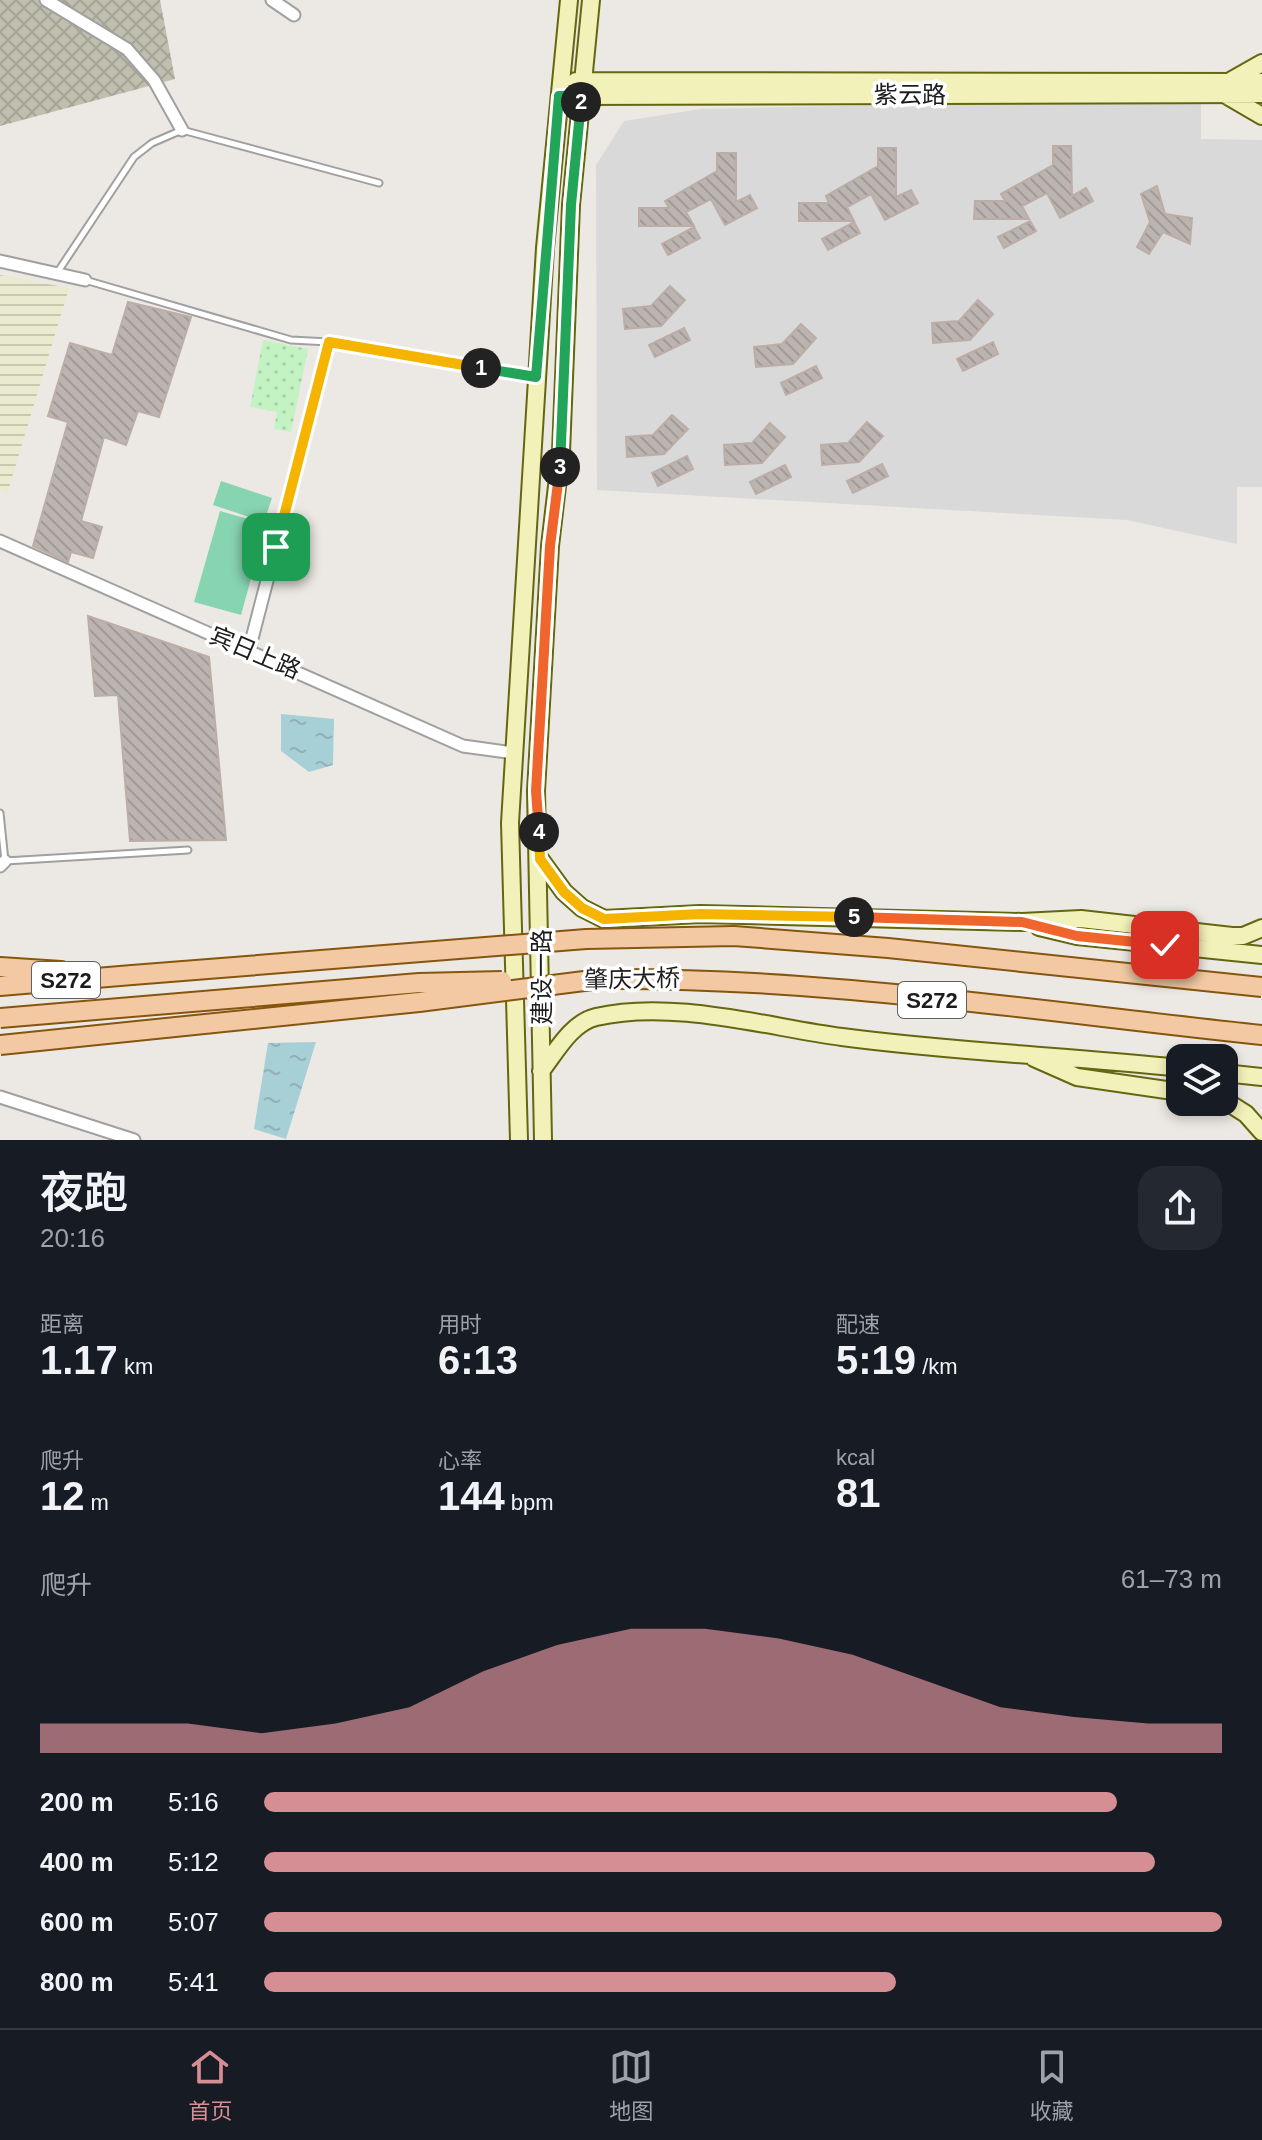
<!DOCTYPE html>
<html lang="zh">
<head>
<meta charset="utf-8">
<style>
	body { margin:0; font-family:Helvetica,"Noto Sans SC",sans-serif; background:#242831; color:#f1f3f6; height:100vh; display:flex; flex-direction:column; font-size:30px; white-space:nowrap }
	* { box-sizing:border-box; margin:0 }
	p { font-size:26px; color:#9ea1a6 }
	.icon { flex:none; width:44px; height:44px; fill:none; stroke:currentColor; stroke-width:2; stroke-linecap:round; stroke-linejoin:round }
	.map { position:relative; height:1140px; overflow:hidden }
	.sheet { display:flex; flex-direction:column; background:#171b24; flex:1 }
	.sheet>* { flex:none }
	.tools { position:absolute; left:1166px; top:1044px; display:grid; gap:16px }
	.tools a { display:grid; place-items:center; width:72px; height:72px; border-radius:16px; background:#171b24; box-shadow:0 4px 12px #0003; font-size:40px }
	.pin { position:absolute; display:grid; place-items:center; width:68px; height:68px; color:#fff; margin:-34px; border-radius:16px; box-shadow:0 4px 12px #0006 }
	.km { position:absolute; width:40px; height:40px; margin:-20px; border-radius:50%; background:#222; color:#fff; font-size:22px; line-height:40px; text-align:center }
	.round { display:grid; place-items:center; flex:none; width:84px; height:84px; border-radius:24px; background:#242831 }
	.headline { display:flex; align-items:center; justify-content:space-between; height:136px; padding:0 40px }
	h1 { font-size:44px; font-weight:600; line-height:60px }
	.stats { display:grid; grid-template-columns:repeat(3,1fr); gap:12px; height:136px; padding:8px 40px }
	.stats div { display:grid; align-content:center }
	.stats b { font-size:40px; font-weight:600 }
	.stats small { font-size:22px; font-weight:400 }
	.stats p { font-size:22px }
	.chart { height:224px; padding:16px 40px }
	.chart p { display:flex; justify-content:space-between }
	.chart svg { width:100%; height:144px; margin-top:8px; fill:#d68e95; opacity:.7 }
	ul { padding:0 40px; list-style:none; font-size:26px }
	li { display:grid; grid-template-columns:128px 96px 1fr; align-items:center; height:60px }
	li i { height:20px; border-radius:10px; background:#d68e95 }
	.tab-bar { display:flex; justify-content:space-around; align-items:center; height:112px; border-top:2px solid #363941; background:#171b24; font-size:22px; color:#9ea1a6 }
	.tab-bar a { display:grid; justify-items:center; gap:4px }
	.tab-bar .active { color:#d68e95 }
	.map>svg:first-child { display:block }
	.residential { fill:#dad9d9 }
	.construction { fill:url(#construction-cross-hatch) }
	.farmland { fill:url(#farmland-rules) }
	.park { fill:url(#park-dots) }
	.pitch { fill:#87d4b1 }
	.water { fill:url(#water-ripples) }
	.building { fill:url(#building-back-hatch); stroke:#bcaea6; stroke-width:2 }
	.lines { fill:none; stroke-linecap:round; stroke-linejoin:round }
	.lane-casing { stroke:#a0a0a0; stroke-width:9 }
	.street-casing { stroke:#a0a0a0; stroke-width:15 }
	.secondary-casing { stroke:#64670f; stroke-width:20 }
	.primary-casing { stroke:#86550e; stroke-width:22 }
	.lane { stroke:#fff; stroke-width:5 }
	.street { stroke:#fff; stroke-width:11 }
	.secondary { stroke:#f2f1ba; stroke-width:16 }
	.primary { stroke:#f2c9a2; stroke-width:18 }
	.primary-bridge-casing { stroke:#86550e; stroke-width:22; stroke-linecap:butt }
	.primary-bridge { stroke:#f2c9a2; stroke-width:18 }
	.split-1-casing { stroke:#fff; stroke-width:16 }
	.split-2-casing { stroke:#fff; stroke-width:16 }
	.split-3-casing { stroke:#fff; stroke-width:16 }
	.split-4-casing { stroke:#fff; stroke-width:16 }
	.split-5-casing { stroke:#fff; stroke-width:16 }
	.split-6-casing { stroke:#fff; stroke-width:16 }
	.split-1 { stroke:#f5b400; stroke-width:10 }
	.split-2 { stroke:#22a559; stroke-width:10 }
	.split-3 { stroke:#22a559; stroke-width:10 }
	.split-4 { stroke:#f0652b; stroke-width:10 }
	.split-5 { stroke:#f5b400; stroke-width:10 }
	.split-6 { stroke:#f0652b; stroke-width:10 }
	.labels { text-anchor:middle; stroke-width:7; stroke-linejoin:round; paint-order:stroke }
	.shield { fill:#fff; stroke:#606060; stroke-width:2 }
	.shield-label { font-size:22px; font-weight:bold; fill:#1c1c1c }
	.street-label { font-size:24px; fill:#1c1c1c; stroke:#fff }
</style>
</head>
<body>
<div class="map">
<svg width="1262" height="1140" viewBox="0 0 1262 1140">
	<defs>
		<pattern id="construction-cross-hatch" width="8" height="8" patternUnits="userSpaceOnUse" patternTransform="scale(2)"><rect width="8" height="8" fill="#c0bfaf"/><path d="M0 0l8 8M0 8l8-8" fill="none" stroke="#a4a496"/></pattern>
		<pattern id="farmland-rules" width="6" height="5" patternUnits="userSpaceOnUse" patternTransform="scale(2)"><rect width="6" height="5" fill="#eaeacf"/><path d="M0 2.5h6" fill="none" stroke="#c8c8b1"/></pattern>
		<pattern id="park-dots" width="8" height="8" patternUnits="userSpaceOnUse" patternTransform="scale(2)"><rect width="8" height="8" fill="#c3f3c3"/><path d="M2 2h.1M6 6h.1" fill="none" stroke="#a7d0a7" stroke-width="1.8" stroke-linecap="round"/></pattern>
		<pattern id="water-ripples" width="26" height="14" patternUnits="userSpaceOnUse" patternTransform="scale(2)"><rect width="26" height="14" fill="#a7cfd6"/><path d="M2 4q2-2 4 0t4 0M15 11q2-2 4 0t4 0" fill="none" stroke="#8fb1b7"/></pattern>
		<pattern id="building-back-hatch" width="6" height="6" patternUnits="userSpaceOnUse" patternTransform="scale(2)"><rect width="6" height="6" fill="#bcb4b0"/><path d="M-1 5l2 2M0 0l6 6M5-1l2 2" fill="none" stroke="#a19a97"/></pattern>
	</defs>
	<rect width="100%" height="100%" fill="#ece8e3"/>
	<path class="residential" d="M1201 98V139L1262 140V487H1237V544L1127 520 597 490 596 165 624 121 701 109Z"/>
	<path class="construction" d="M0 0H160L175 79 0 126Z"/>
	<path class="farmland" d="M0 275 69 288 7 494 0 490Z"/>
	<path class="park" d="M263 340 308 349 291 432 274 429 277 412 250 407Z"/>
	<path class="pitch" d="M221 481 272 498 264 522 213 505Z
		M220 511 266 524 241 615 194 602Z"/>
	<path class="water" d="M281 714 334 719 333 765 309 772 281 751Z
		M316 1042 286 1139 254 1129 268 1043Z"/>
	<path class="building" d="M1053 146H1071L1072 196 1086 188 1093 201 1060 218 1047 193 1022 206 1029 219H974L975 201H1005L1001 194 1053 165Z
		M878 148H896V197L911 190 918 203 885 220 871 194 847 207 854 221H799V203H829L826 196 878 166Z
		M717 153H736V202L750 195 757 208 725 225 711 199 686 212 694 226H639V208H669L665 201 717 171Z
		M1157 186 1165 214 1192 218 1190 244 1163 232 1149 254 1137 247 1150 222 1141 194Z
		M1030 221 1036 231 1004 248 998 237Z
		M854 222 860 233 828 250 822 239Z
		M694 227 700 238 668 255 662 244Z
		M670 286 685 300 661 326 625 329 623 309 651 306Z
		M978 300 993 314 970 340 933 343 932 323 959 321Z
		M128 302 191 317 159 417 138 411 126 445 104 437 81 521 102 527 93 558 71 552 68 562 33 546 68 422 48 416 70 343 112 355Z
		M801 324 816 338 793 364 756 367 754 347 782 344Z
		M684 328 690 340 655 357 649 345Z
		M993 342 998 354 963 371 957 359Z
		M816 366 822 378 786 395 781 383Z
		M672 415 688 429 664 454 627 457 626 437 653 435Z
		M867 422 883 436 859 462 822 465 821 445 848 443Z
		M770 423 785 437 762 463 725 465 724 445 752 443Z
		M687 456 693 469 658 486 652 473Z
		M882 464 888 476 853 493 847 481Z
		M785 465 791 477 756 494 750 482Z
		M88 616 209 657 226 840 130 841 118 695 95 696Z"/>
	<g class="lines">
		<defs>
			<path id="lane" d="M57 273 134 157 152 143 182 130 379 183
				M85 280 291 340 329 342 536 377
				M0 813 5 861 188 850"/>
			<path id="street" d="M46 0 127 49 154 80 182 130
				M272 0 294 15
				M0 261 85 280
				M0 541 463 746 514 753
				M249 650 329 342
				M0 866 5 861
				M0 1097 134 1140"/>
			<path id="secondary" d="M1232 80 1262 63
				M576 81 1262 82
				M1226 95 1262 116
				M572 96 1262 94
				M540 859 564 892 582 908 604 919 700 914 1022 922 1081 919 1232 936H1243L1262 928
				M1039 927 1077 936 1262 955
				M1034 1058 1077 1077 1180 1092
				M541 1071C556 1052 571 1023 596 1017 672 999 767 1027 842 1037 954 1052 1068 1056 1180 1068
				M1224 1073 1262 1077
				M1224 1100 1246 1114 1262 1132
				M519 1140 510 823 545 248 569 0
				M543 1140 536 791 550 546 561 452 571 205 591 0"/>
			<path id="primary" d="M0 967 61 971
				M600 979C822 977 1042 1012 1262 1035
				M0 986 132 975"/>
		</defs>
		<use href="#lane" class="lane-casing"/>
		<use href="#street" class="street-casing"/>
		<use href="#secondary" class="secondary-casing"/>
		<use href="#primary" class="primary-casing"/>
		<use href="#lane" class="lane"/>
		<use href="#street" class="street"/>
		<use href="#secondary" class="secondary"/>
		<use href="#primary" class="primary"/>
		<defs>
			<path id="primary-bridge" d="M132 975 586 939 734 936 888 948 1262 987
				M0 1018 419 983 502 981
				M0 1045 419 1002 600 979"/>
		</defs>
		<use href="#primary-bridge" class="primary-bridge-casing"/>
		<use href="#primary-bridge" class="primary-bridge"/>
	</g>
	<g class="lines">
		<defs>
			<path id="split-1" d="M276 547 329 342 481 368"/>
			<path id="split-2" d="M481 368 536 377 559 96H581V102"/>
			<path id="split-3" d="M560 467 571 205 581 102"/>
			<path id="split-4" d="M539 832 536 791 550 546 560 467"/>
			<path id="split-5" d="M539 832 540 859 564 892 582 908 604 919 700 914 854 917"/>
			<path id="split-6" d="M854 917 1022 922 1077 936 1165 945"/>
		</defs>
		<use href="#split-1" class="split-1-casing"/>
		<use href="#split-2" class="split-2-casing"/>
		<use href="#split-3" class="split-3-casing"/>
		<use href="#split-4" class="split-4-casing"/>
		<use href="#split-5" class="split-5-casing"/>
		<use href="#split-6" class="split-6-casing"/>
		<use href="#split-1" class="split-1"/>
		<use href="#split-2" class="split-2"/>
		<use href="#split-3" class="split-3"/>
		<use href="#split-4" class="split-4"/>
		<use href="#split-5" class="split-5"/>
		<use href="#split-6" class="split-6"/>
	</g>
	<g class="labels">
		<g class="shield">
			<rect x="32" y="962" width="68" height="36" rx="6"/>
			<rect x="898" y="982" width="68" height="36" rx="6"/>
		</g>
		<g class="shield-label">
			<text x="66" y="988">S272</text>
			<text x="932" y="1008">S272</text>
		</g>
		<g class="street-label">
			<text x="910" y="103">紫云路</text>
			<text transform="translate(255 653) rotate(23)" y="8">宾日上路</text>
			<text transform="translate(542 977) rotate(-90)" y="8">建设一路</text>
			<text transform="translate(632 979) rotate(-1)" y="8">肇庆大桥</text>
		</g>
	</g>
</svg>
<div class="tools">
<a><svg class="icon" aria-label="layers" viewBox="0 0 24 24"><path d="M12 4l9 5-9 5-9-5zM3 14l9 5 9-5"/></svg></a>
</div>
<div class="pin" style="left:276px;top:547px;background:#1e9e55"><svg class="icon" aria-label="arrive" viewBox="0 0 24 24"><path d="M6 21V4h12l-3 4 3 4H6"/></svg></div>
<div class="pin" style="left:1165px;top:945px;background:#d93025"><svg class="icon" aria-label="check" viewBox="0 0 24 24"><path d="M5 12l5 5 9-10"/></svg></div>
<b class="km" style="left:481px;top:368px">1</b>
<b class="km" style="left:581px;top:102px">2</b>
<b class="km" style="left:560px;top:467px">3</b>
<b class="km" style="left:539px;top:832px">4</b>
<b class="km" style="left:854px;top:917px">5</b>
</div>
<section class="sheet">
<div class="headline"><div><h1>夜跑</h1><p>20:16</p></div><a class="round"><svg class="icon" aria-label="share" viewBox="0 0 24 24"><path d="M12 15V3M7 8l5-5 5 5M5 13v7h14v-7"/></svg></a></div>
<div class="stats">
<div><p>距离</p><b>1.17<small> km</small></b></div>
<div><p>用时</p><b>6:13</b></div>
<div><p>配速</p><b>5:19<small> /km</small></b></div>
</div>
<div class="stats">
<div><p>爬升</p><b>12<small> m</small></b></div>
<div><p>心率</p><b>144<small> bpm</small></b></div>
<div><p>kcal</p><b>81</b></div>
</div>
<div class="chart"><p><span>爬升</span>61–73 m</p>
<svg viewBox="0 0 160 44" preserveAspectRatio="none"><path d="M0 44V35L10 35L20 35L30 38L40 35L50 30L60 19L70 11L80 6L90 6L100 9L110 14L120 22L130 30L140 33L150 35L160 35V44z"/></svg>
</div>
<ul>
<li><b>200 m</b>5:16<i style="width:89%"></i></li>
<li><b>400 m</b>5:12<i style="width:93%"></i></li>
<li><b>600 m</b>5:07<i style="width:100%"></i></li>
<li><b>800 m</b>5:41<i style="width:66%"></i></li>
</ul>
</section>
<nav class="tab-bar">
<a class="active"><svg class="icon" aria-label="home" viewBox="0 0 24 24"><path d="M3 11l9-7 9 7M6 9v11h12V9"/></svg>首页</a>
<a><svg class="icon" aria-label="map" viewBox="0 0 24 24"><path d="M3 6l6-2 6 2 6-2v14l-6 2-6-2-6 2zM9 4v14M15 6v14"/></svg>地图</a>
<a><svg class="icon" aria-label="saved" viewBox="0 0 24 24"><path d="M7 4h10v16l-5-4-5 4z"/></svg>收藏</a>
</nav>
</body>
</html>
